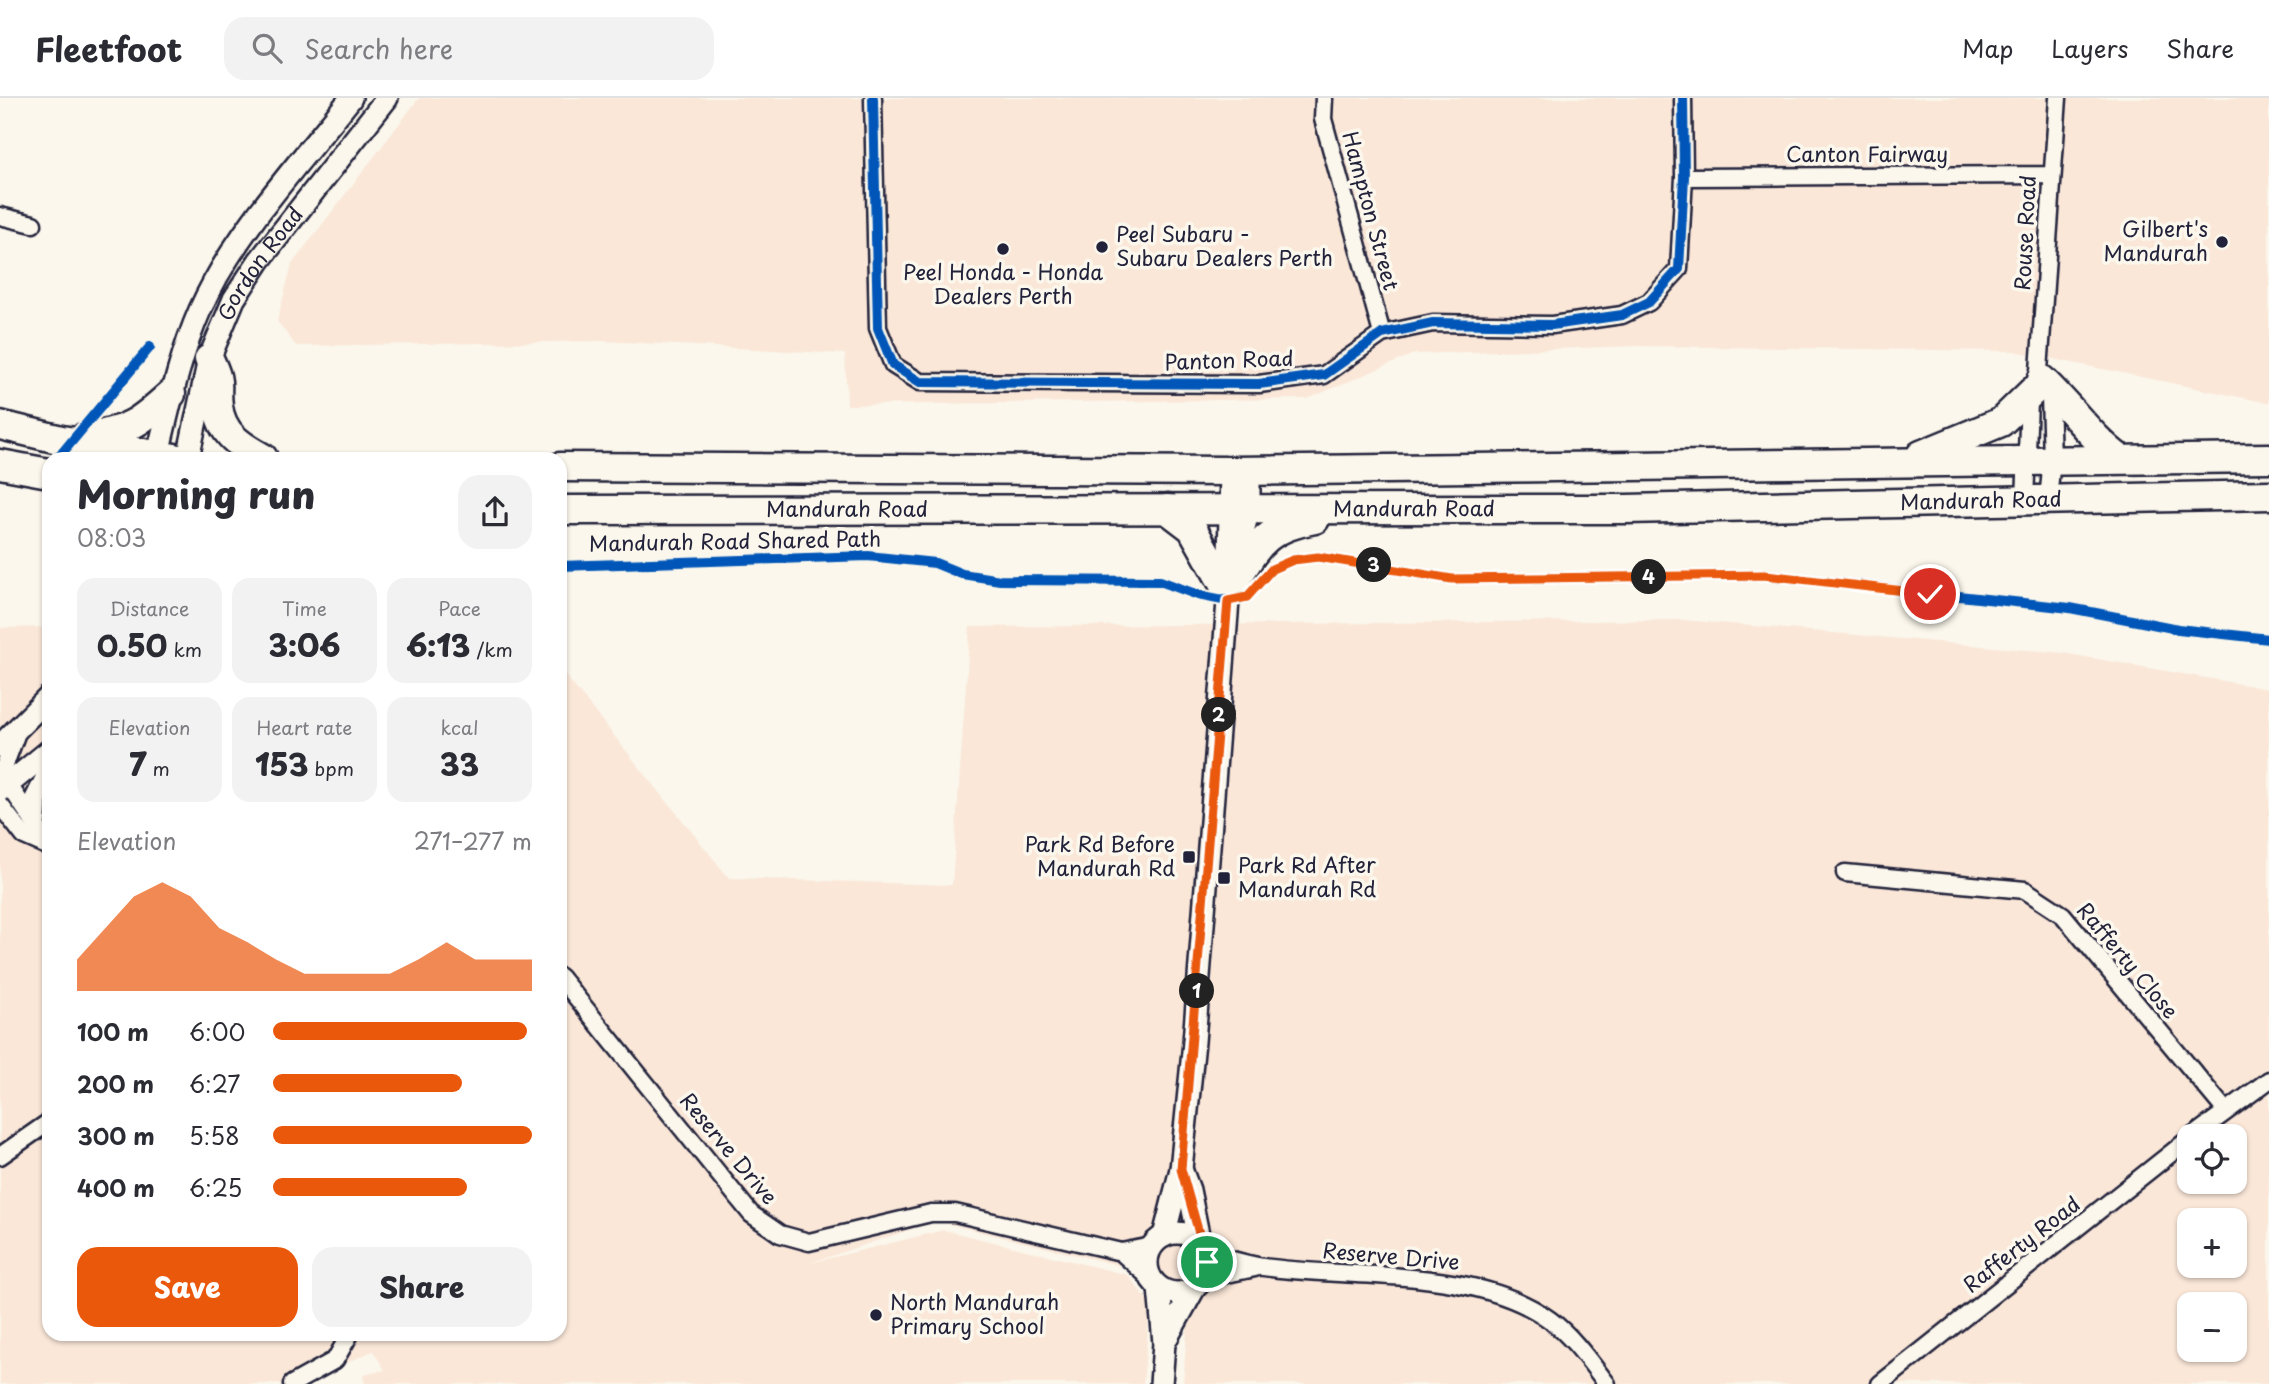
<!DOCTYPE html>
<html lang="en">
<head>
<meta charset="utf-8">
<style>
	body { margin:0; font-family:"Playpen Sans",sans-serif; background:#f2f2f3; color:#2b2b33; height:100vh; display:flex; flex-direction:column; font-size:26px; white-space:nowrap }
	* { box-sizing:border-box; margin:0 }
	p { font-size:23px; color:#7c7c81 }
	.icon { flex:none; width:38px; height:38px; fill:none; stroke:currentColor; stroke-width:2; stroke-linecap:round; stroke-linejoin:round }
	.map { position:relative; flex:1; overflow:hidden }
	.panel { position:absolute; left:42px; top:354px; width:525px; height:889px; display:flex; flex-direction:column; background:#fff; border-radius:21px; box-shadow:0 2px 5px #0004 }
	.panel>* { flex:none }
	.fabs { position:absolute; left:2177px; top:1026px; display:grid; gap:14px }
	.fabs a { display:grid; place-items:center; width:70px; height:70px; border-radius:14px; background:#fff; box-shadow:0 2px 5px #0004; font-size:35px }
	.pin { position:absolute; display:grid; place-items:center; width:60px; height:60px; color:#fff; margin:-30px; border:4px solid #fff; border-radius:50%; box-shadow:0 2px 7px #0007 }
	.km { position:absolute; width:35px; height:35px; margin:-18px; border-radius:50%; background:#222; color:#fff; font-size:19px; line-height:35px; text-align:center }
	.round { display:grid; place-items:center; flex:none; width:74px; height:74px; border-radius:21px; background:#f2f2f3 }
	.overview { display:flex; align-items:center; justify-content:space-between; height:119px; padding:0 35px }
	h1 { font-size:38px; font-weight:800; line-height:52px }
	.metrics { display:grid; grid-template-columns:repeat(3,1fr); gap:10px; height:119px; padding:7px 35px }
	.metrics div { display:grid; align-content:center; border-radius:18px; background:#f2f2f3; text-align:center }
	.metrics b { font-size:30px; font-weight:800 }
	.metrics small { font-size:19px; font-weight:400 }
	.metrics p { font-size:19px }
	.chart { height:196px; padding:14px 35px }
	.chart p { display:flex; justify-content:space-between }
	.chart svg { width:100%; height:126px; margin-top:7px; fill:#ea580c; opacity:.7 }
	.button { display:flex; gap:14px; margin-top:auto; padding:14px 35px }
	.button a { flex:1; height:80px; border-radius:21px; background:#ea580c; color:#fff; font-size:28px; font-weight:800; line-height:80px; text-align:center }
	.button a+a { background:#f2f2f3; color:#2b2b33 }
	ul { padding:0 35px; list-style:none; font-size:23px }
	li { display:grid; grid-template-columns:112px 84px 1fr; align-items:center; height:52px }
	li i { height:18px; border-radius:9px; background:#ea580c }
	header { display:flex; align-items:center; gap:42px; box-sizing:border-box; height:98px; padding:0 35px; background:#fff; border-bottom:2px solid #e1e1e2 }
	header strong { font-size:33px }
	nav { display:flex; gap:38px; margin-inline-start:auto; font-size:24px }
	.search { width:490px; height:63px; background:#f2f2f3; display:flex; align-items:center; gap:18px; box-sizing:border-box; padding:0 24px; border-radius:21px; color:#7c7c81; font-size:26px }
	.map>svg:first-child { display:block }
	.built { fill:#fae7d8; fill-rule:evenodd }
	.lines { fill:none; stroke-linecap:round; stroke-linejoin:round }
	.street-casing { stroke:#22223b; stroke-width:21 }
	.secondary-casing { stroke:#22223b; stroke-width:26 }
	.highway-casing { stroke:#22223b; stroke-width:33 }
	.street { stroke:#fbf7ec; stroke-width:16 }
	.secondary { stroke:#fbf7ec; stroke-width:21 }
	.highway { stroke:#fbf7ec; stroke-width:28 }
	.cycleway-casing { stroke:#fbf7ec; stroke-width:15 }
	.cycleway { stroke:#0057b8; stroke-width:10 }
	.route-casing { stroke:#fff; stroke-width:14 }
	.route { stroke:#ea580c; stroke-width:9 }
	.poi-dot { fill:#22223b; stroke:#fbf7ec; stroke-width:2.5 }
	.labels { text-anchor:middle; stroke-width:7; stroke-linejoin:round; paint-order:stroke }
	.street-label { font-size:21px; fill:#22223b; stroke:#fbf7ec }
	.poi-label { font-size:21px; fill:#22223b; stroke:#fbf7ec; text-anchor:start }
</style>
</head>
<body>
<header>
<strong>Fleetfoot</strong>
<div class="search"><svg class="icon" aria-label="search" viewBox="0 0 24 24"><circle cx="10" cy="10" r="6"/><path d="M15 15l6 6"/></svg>Search here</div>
<nav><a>Map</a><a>Layers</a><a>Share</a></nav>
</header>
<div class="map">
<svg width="2269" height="1286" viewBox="0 0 2269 1286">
	<rect width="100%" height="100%" fill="#fbf7ec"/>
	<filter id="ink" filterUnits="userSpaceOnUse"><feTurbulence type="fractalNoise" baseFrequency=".0143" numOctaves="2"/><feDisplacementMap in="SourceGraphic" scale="14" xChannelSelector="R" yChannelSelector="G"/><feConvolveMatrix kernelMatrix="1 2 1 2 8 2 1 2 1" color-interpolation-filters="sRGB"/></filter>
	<g filter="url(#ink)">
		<path class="built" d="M419 0H2269V305L2014 253 1637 248 1414 256 1307 301 847 307 845 256 603 243 296 248 277 223 292 166Z
			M1683 522 2063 555 2269 591V1286H1183L1189 1206 1156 1202 1126 1169 936 1123 810 1165 944 1132 1128 1177 1150 1206 1143 1286H365L363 1277 385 1272 373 1253 299 1286H0V530L49 529V1236H560V571L729 780 952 787 970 529ZM2189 1038H2235V1083H2189ZM2189 1122H2235V1167H2189ZM2189 1206H2235V1251H2189Z"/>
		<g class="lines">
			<defs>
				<path id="street" d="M873 0 878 230 893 267 920 284 1259 286 1324 277 1382 236 1433 225 1552 227 1622 217 1649 204 1679 171 1684 79 1683 0
					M1324 0 1323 21 1382 236
					M1684 79 2051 77
					M0 118 33 126
					M2046 291 2050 299 2052 362 2048 401
					M2025 402 2029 304 2039 273 2058 0
					M0 680 16 637
					M0 687H9L49 747
					M0 707 24 738 49 749
					M1845 775 2025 792 2063 817 2225 1012
					M560 879 751 1116 780 1136 809 1144 931 1115H955L1121 1154 1152 1148
					M2193 1038 2269 982
					M0 1058 49 1024
					M1121 1154 1150 1180
					M1205 1155C1224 1159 1244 1166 1263 1169 1350 1181 1477 1168 1550 1222 1573 1239 1590 1264 1607 1286
					M1203 1181 1255 1170
					M292 1286 335 1262 350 1236
					M1880 1286 2189 1041"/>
				<g id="secondary">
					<path d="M157 360C169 310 179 260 200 212 235 134 298 67 351 0"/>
					<path id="s1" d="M188 360 209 261 234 201 259 163 387 0"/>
					<path d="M1238 454 1249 410V373"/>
					<path d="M0 648 49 599"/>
					<path d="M0 693 49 653"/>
					<path d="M35 722 36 701 49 675"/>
					<path d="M1181 1071 1189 1092 1200 1146"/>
					<circle cx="1177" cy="1165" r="30"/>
					<path d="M1164 1138 1181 1071 1194 944 1228 503 1231 373"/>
					<path d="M1159 1190 1164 1245 1161 1286"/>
					<path d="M1164 1245 1195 1189"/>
				</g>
				<g id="highway">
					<path d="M209 261C222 288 215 284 218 308 221 336 241 348 263 360"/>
					<path d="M2042 282C2070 308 2089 338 2120 361"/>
					<path d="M0 327 62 342 175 360"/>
					<path d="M85 339C129 333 139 325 171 296"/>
					<path d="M1921 357 2001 324 2033 293"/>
					<path d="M0 366 49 375"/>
					<path d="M560 369 1231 373 2269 360"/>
					<path d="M1167 411 1192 430 1228 494C1257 450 1260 431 1315 421"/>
					<path id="s2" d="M560 412 1626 411 2269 397"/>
				</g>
			</defs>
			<use href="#street" class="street-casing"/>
			<use href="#secondary" class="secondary-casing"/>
			<use href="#highway" class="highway-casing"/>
			<use href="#street" class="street"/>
			<use href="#secondary" class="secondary"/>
			<use href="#highway" class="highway"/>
			<defs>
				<path id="cycleway" d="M873 0 878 230 893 267 920 284 1259 286 1324 277 1382 236 1433 225 1552 227 1622 217 1649 204 1679 171 1684 79 1683 0
					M58 360 150 249
					M560 468 868 458 935 465 962 476 1000 482 1160 483 1198 497 1228 503 1247 499 1272 471 1293 462 1318 459 1452 481 1765 477 2070 510 2178 531 2269 541"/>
			</defs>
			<use href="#cycleway" class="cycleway-casing"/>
			<use href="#cycleway" class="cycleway"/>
		</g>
	</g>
	<g class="lines" filter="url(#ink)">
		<defs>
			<path id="route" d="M1207 1164 1181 1071 1228 503 1247 499 1272 471 1293 462 1318 459 1452 481 1765 477 1930 496"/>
		</defs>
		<use href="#route" class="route-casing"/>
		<use href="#route" class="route"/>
	</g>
	<g class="poi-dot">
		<circle cx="2222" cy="144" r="7"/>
		<circle cx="1102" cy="149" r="7"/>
		<circle cx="1003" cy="151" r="7"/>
		<rect x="1182" y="752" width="14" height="14" rx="3.5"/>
		<rect x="1217" y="773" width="14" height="14" rx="3.5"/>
		<circle cx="876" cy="1217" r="7"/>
	</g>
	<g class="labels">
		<g class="street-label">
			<text x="1867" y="64">Canton Fairway</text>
			<text transform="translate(1370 113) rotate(75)" y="7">Hampton Street</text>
			<text transform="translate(2026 135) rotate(-87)" y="7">Rouse Road</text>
			<text dy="7" stroke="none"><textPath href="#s1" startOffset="210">Gordon Road</textPath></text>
			<text transform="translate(1229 263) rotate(-2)" y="7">Panton Road</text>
			<text dy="7" stroke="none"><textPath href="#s2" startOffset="1421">Mandurah Road</textPath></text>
			<text dy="7" stroke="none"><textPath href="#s2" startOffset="287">Mandurah Road</textPath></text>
			<text dy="7" stroke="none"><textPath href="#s2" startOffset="854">Mandurah Road</textPath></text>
			<text transform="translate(735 444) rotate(-1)" y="7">Mandurah Road Shared Path</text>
			<text transform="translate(2127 863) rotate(50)" y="7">Rafferty Close</text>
			<text transform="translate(728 1051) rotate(50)" y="7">Reserve Drive</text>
			<text transform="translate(2022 1147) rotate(-38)" y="7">Rafferty Road</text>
			<text transform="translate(1391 1159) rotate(5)" y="7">Reserve Drive</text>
		</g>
		<g class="poi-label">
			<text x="2208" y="139" text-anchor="end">Gilbert's<tspan x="2208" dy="24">Mandurah</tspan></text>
			<text x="1116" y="144">Peel Subaru -<tspan x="1116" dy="24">Subaru Dealers Perth</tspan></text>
			<text x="1003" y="182" text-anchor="middle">Peel Honda - Honda<tspan x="1003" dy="24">Dealers Perth</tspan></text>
			<text x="1175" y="754" text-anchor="end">Park Rd Before<tspan x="1175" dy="24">Mandurah Rd</tspan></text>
			<text x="1238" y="775">Park Rd After<tspan x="1238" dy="24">Mandurah Rd</tspan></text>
			<text x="890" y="1212">North Mandurah<tspan x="890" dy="24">Primary School</tspan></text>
		</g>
	</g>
</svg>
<div class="fabs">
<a><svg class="icon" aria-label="locate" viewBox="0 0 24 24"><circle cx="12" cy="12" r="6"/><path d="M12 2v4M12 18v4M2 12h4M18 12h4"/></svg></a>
<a>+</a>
<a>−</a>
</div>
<div class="pin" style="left:1207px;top:1164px;background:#1e9e55"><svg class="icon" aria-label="arrive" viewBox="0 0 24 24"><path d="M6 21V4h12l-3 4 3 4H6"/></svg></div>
<div class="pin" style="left:1930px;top:496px;background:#d93025"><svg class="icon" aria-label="check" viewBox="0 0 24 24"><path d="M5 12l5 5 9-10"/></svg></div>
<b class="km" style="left:1197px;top:893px">1</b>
<b class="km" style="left:1219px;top:617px">2</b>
<b class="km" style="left:1374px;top:467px">3</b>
<b class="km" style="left:1649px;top:479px">4</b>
<section class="panel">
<div class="overview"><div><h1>Morning run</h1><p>08:03</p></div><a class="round"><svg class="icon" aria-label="share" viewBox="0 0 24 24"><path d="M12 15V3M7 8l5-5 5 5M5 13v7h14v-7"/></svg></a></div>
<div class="metrics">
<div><p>Distance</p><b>0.50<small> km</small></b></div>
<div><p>Time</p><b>3:06</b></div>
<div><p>Pace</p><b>6:13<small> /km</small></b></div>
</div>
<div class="metrics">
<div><p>Elevation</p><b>7<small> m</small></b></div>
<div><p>Heart rate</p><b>153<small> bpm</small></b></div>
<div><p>kcal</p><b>33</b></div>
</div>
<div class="chart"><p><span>Elevation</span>271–277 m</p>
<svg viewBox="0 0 160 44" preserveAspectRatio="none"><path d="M0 44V33L10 22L20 11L30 6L40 11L50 22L60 27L70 33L80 38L90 38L100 38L110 38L120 33L130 27L140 33L150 33L160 33V44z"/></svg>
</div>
<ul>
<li><b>100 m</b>6:00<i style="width:98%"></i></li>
<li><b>200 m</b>6:27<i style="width:73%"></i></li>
<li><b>300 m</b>5:58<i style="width:100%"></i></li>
<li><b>400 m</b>6:25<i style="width:75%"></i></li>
</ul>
<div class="button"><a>Save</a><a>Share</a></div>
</section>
</div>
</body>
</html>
